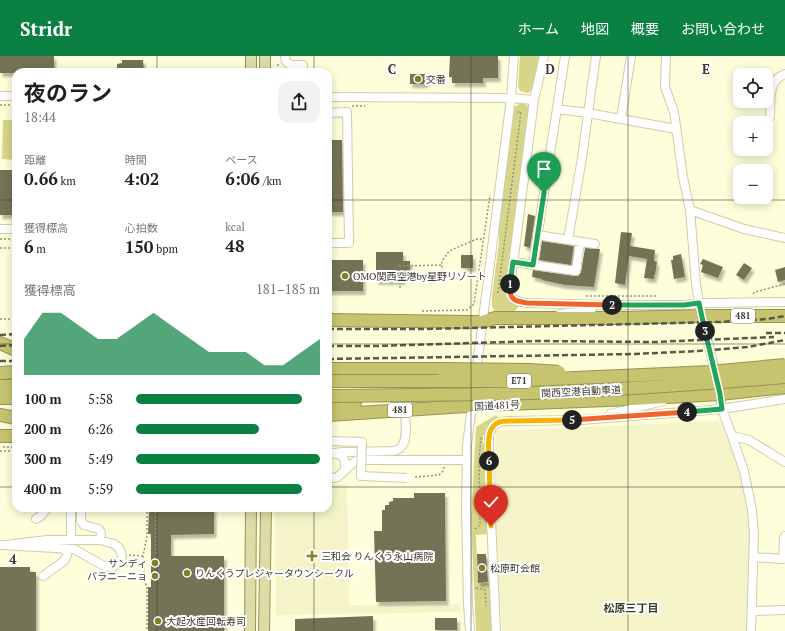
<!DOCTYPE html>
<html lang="ja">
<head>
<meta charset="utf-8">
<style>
	body { margin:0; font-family:"PT Serif","Noto Sans JP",serif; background:#f2f2f2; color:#202124; height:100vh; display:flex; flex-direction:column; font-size:15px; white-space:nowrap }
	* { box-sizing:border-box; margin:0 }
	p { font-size:13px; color:#757577 }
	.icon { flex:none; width:22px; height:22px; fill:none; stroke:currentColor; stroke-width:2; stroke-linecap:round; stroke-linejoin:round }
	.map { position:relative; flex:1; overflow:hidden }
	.drawer { position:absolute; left:12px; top:12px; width:320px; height:444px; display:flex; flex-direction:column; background:#fff; border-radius:12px; box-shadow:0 2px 10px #0003 }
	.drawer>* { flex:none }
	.tools { position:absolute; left:733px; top:12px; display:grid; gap:8px }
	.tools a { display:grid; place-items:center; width:40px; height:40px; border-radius:8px; background:#fff; box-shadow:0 2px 10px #0003; font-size:20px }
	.pin { position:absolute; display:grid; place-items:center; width:34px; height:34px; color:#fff; margin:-41px -17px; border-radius:50% 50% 50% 0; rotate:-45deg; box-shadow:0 0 4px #0007 }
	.pin .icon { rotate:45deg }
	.km { position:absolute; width:20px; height:20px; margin:-10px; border-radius:50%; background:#222; color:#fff; font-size:11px; line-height:20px; text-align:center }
	.round { display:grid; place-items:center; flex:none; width:42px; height:42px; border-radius:12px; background:#f2f2f2 }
	.headline { display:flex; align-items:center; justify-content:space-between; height:68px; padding:0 12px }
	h1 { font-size:22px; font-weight:700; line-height:30px }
	.stats { display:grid; grid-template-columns:repeat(3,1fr); gap:6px; height:68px; padding:4px 12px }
	.stats div { display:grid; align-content:center }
	.stats b { font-size:17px; font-weight:700 }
	.stats small { font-size:11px; font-weight:400 }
	.stats p { font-size:11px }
	.chart { height:112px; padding:8px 12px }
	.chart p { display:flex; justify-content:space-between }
	.chart svg { width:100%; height:72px; margin-top:4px; fill:#0b8043; opacity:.7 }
	ul { padding:0 12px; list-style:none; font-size:13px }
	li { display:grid; grid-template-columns:64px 48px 1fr; align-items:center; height:30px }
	li i { height:10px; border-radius:5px; background:#0b8043 }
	header { display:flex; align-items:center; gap:24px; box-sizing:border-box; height:56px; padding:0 20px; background:#0b8043; color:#fff }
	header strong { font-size:19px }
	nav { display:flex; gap:22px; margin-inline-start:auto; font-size:14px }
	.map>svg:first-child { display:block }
	.built { fill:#f4f4c8 }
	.green { fill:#d6d589 }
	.building { fill:#747354; filter:url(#shadow) }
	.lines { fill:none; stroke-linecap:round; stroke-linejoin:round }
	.minor-casing { stroke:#cecdab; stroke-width:10 }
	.major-casing { stroke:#959458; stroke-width:12 }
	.highway-casing { stroke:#959458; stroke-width:14 }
	.path { stroke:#95957d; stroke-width:1.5; stroke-dasharray:2 2; stroke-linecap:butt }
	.minor { stroke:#fff; stroke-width:8 }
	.major { stroke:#dddca9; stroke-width:10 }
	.highway { stroke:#c6c46f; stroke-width:12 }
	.rail { stroke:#595948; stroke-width:2.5; stroke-dasharray:6 3; stroke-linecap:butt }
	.minor-bridge-casing { stroke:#cecdab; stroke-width:10; stroke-linecap:butt }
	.highway-bridge-casing { stroke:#959458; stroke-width:14; stroke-linecap:butt }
	.minor-bridge { stroke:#fff; stroke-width:8 }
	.highway-bridge { stroke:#c6c46f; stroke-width:12 }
	.split-1-casing { stroke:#fff; stroke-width:8 }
	.split-2-casing { stroke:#fff; stroke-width:8 }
	.split-3-casing { stroke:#fff; stroke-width:8 }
	.split-4-casing { stroke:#fff; stroke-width:8 }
	.split-5-casing { stroke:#fff; stroke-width:8 }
	.split-6-casing { stroke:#fff; stroke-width:8 }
	.split-7-casing { stroke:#fff; stroke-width:8 }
	.split-1 { stroke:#22a559; stroke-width:5 }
	.split-2 { stroke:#f0652b; stroke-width:5 }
	.split-3 { stroke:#22a559; stroke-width:5 }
	.split-4 { stroke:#22a559; stroke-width:5 }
	.split-5 { stroke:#f0652b; stroke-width:5 }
	.split-6 { stroke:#f5b400; stroke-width:5 }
	.split-7 { stroke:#f5b400; stroke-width:5 }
	.grid { fill:none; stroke:#3a3a2c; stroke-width:1; stroke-opacity:0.55 }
	.poi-dot { fill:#838028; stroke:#fff; stroke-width:1.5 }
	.labels { text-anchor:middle; stroke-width:4; stroke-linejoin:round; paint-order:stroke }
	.shield { fill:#fff; stroke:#75756b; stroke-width:1 }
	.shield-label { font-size:9px; font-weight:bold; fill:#3a3a2c }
	.poi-label { font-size:10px; fill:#3a3a2c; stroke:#fff; text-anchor:start }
	.street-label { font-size:10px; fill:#3a3a2c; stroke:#fff }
	.neighbourhood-label { font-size:11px; font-weight:bold; fill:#3a3a2c; stroke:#fff }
	.grid-label { font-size:13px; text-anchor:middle; font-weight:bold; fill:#3a3a2c; stroke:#fff; stroke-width:4; stroke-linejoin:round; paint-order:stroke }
</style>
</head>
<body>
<header>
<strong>Stridr</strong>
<nav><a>ホーム</a><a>地図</a><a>概要</a><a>お問い合わせ</a></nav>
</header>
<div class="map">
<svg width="785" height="575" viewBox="0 0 785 575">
	<defs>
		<filter id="shadow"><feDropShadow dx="2.5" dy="4" stdDeviation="1" flood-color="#0004"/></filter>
	</defs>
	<rect width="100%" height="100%" fill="#fefeda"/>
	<path class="built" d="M720 365 724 373 739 410 746 440 750 472 748 575H502L499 533 494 419 496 375Z
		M328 428H347L349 549 460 548V556L276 559 275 452H328Z"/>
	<path class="green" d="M520 0H539L533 34 528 37 520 35 518 31Z
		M520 47 527 49 529 53 505 231C505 244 509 246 520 249L514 256 495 255C491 251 492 246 492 240L499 186V172L514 52Z
		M3 64H16V104L2 103Z
		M496 359 498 362 494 364 490 369H488L486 379H483V387H485L489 478 476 479 478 527H490L492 575H476L471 465 476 371Z"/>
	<path class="building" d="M0 0H54V16H16V17H0Z
		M450 0H498V22H483V27H452V21H449Z
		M122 4H143L144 16H117V8L122 7Z
		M410 18H426V28H410Z
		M328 84H342L343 156H328Z
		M0 114H16V159H0Z
		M528 158 535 160 530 192 524 190Z
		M621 176 632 177 630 190 655 194 654 205 657 206 655 219H654V223L644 222 647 203 629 200 625 229 615 227Z
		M542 185 574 190 571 209 539 204Z
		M585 192 600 193 594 231 565 229 542 224V223L532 221 533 214 575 220H578L581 216Z
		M376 196H403V205H410V216H403V225H376Z
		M681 198 685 221 674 223 671 204H673V200Z
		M461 199H473V212H461Z
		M703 203 723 211 718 222 701 216 703 209 700 208Z
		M328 204H363V235H328Z
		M744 207 752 212 744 224 736 219Z
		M785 211V224L778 226 775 214Z
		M414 437H445L446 545 376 546 374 475H382V454H385V449H389V446L393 445V442H414Z
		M149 452H214V478L171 479V500H224V575H148V531H151V478H148Z
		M477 498H486L488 526 478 527Z
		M0 511H30V516H36V575H0Z
		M373 560V575H295V563Z
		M435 562H457V574H435Z"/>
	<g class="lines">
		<defs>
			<path id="minor" d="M285 0C285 11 294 9 303 9L302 16
				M544 0 534 44 511 224C509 241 509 244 527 247L608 249H685L708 247 785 246
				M666 0 665 31 674 56 683 121 690 154 696 228 699 247 716 320
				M0 40H16
				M328 41 511 42 534 44
				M557 53 588 57 676 73
				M328 57 347 56 349 187H328
				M770 61C771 46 767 24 785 18
				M621 63 631 0
				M690 154 744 173 785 182
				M0 173H16
				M537 179 595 188
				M568 184 582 102 588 57 596 0
				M513 206 576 215 580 186
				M533 209 565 0
				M560 258 592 253
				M719 333 722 353 732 380 744 415 752 454 754 478 751 575
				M610 358 663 345
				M732 380 749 384 785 406
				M333 397 344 396 394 395C396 394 398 394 400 392 409 385 405 364 405 354
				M333 397C335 398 338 398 340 399 346 402 346 410 344 415
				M328 422C330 422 333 422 335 422 343 419 349 408 358 404H466
				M81 452V465L84 469 99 473 101 477 100 484
				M36 463 42 459 47 452
				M71 484V452
				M0 489 19 490 74 493 104 510 112 511 120 506 122 501 121 496 118 491 114 488 100 484H48L29 486 7 489
				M753 501 783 503 784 482 785 480
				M43 520 64 505 67 499V496L63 493
				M752 555 785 554
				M470 575 468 548 466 454 467 389 511 42 514 0
				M496 575 489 418V378L493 370 500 366 509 365 582 364 722 353 785 343"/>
			<path id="major" d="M251 16V0
				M265 16V0
				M250 575 251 452
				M264 575 266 452"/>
			<path id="highway" d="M328 264 471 266H482L495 262H618L702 260H785
				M0 287 16 294
				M328 313H441
				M0 317 16 316
				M0 330H16
				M0 342H16
				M328 349 355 347
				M0 359 16 362
				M328 359 481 349 632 343 720 338 785 331
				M0 380H16"/>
		</defs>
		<use href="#minor" class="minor-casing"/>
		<use href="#major" class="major-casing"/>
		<use href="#highway" class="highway-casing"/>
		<path class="path" d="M273 13H278V8
			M0 49H16
			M352 50H365
			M0 183H16
			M0 192H16
			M399 210 442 209
			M410 221V210
			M400 232V221H434L442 218V205L449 195 477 183H483
			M498 237 521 56H517
			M753 238 755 236 785 228
			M586 240H658
			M422 255 467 254 474 248 490 139
			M0 263H16
			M3 391H16
			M0 395H16
			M415 421 439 419 443 415 444 411
			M147 452V480L143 500 145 527 147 530V575
			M156 452V499
			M475 473 480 469 479 403 481 381
			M129 499 143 500
			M476 532 485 534 486 550"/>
		<use href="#minor" class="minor"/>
		<use href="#major" class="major"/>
		<use href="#highway" class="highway"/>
		<path class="rail" d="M328 273H426L719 266 767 263 785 260
			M766 277H785
			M0 279 16 278
			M0 290 16 289
			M328 290H377L536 285 655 286 774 281
			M328 303 635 298 698 295 748 291 785 284
			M0 305H16"/>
		<defs>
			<path id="minor-bridge" d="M328 385 362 386 361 420 407 422"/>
			<path id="highway-bridge" d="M441 313 530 314 559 316
				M328 325H507L710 316 785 309
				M328 340C396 339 463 339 531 337 616 334 700 328 785 321"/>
		</defs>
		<use href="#minor-bridge" class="minor-bridge-casing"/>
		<use href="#highway-bridge" class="highway-bridge-casing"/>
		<use href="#minor-bridge" class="minor-bridge"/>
		<use href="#highway-bridge" class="highway-bridge"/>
	</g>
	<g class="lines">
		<defs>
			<path id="split-1" d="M510 228 513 206 533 209 544 137"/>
			<path id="split-2" d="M510 228C509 243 513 245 527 247L612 249"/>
			<path id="split-3" d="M612 249H684L699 247 705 275"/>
			<path id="split-4" d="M687 356 722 353 720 338 705 275"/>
			<path id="split-5" d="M572 364 687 356"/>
			<path id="split-6" d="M489 405C489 392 485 372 499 366 502 365 506 365 509 365L572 364"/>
			<path id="split-7" d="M489 405 491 470"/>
		</defs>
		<use href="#split-1" class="split-1-casing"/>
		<use href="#split-2" class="split-2-casing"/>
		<use href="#split-3" class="split-3-casing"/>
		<use href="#split-4" class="split-4-casing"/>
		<use href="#split-5" class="split-5-casing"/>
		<use href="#split-6" class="split-6-casing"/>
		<use href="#split-7" class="split-7-casing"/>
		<use href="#split-1" class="split-1"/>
		<use href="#split-2" class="split-2"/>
		<use href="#split-3" class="split-3"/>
		<use href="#split-4" class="split-4"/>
		<use href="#split-5" class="split-5"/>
		<use href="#split-6" class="split-6"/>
		<use href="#split-7" class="split-7"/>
	</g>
	<path class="grid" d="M157 0V16M314 0V16M471 0V575M628 0V575M0 144H16M328 144H785M0 288H16M328 288H785M0 431H16M328 431H785M157 452V575M314 452V575"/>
	<g class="poi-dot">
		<circle cx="418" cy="23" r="4"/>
		<circle cx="345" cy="220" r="4"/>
		<path d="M310 494h4v4h4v4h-4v4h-4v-4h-4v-4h4z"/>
		<circle cx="155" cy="507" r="4"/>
		<circle cx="482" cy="512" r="4"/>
		<circle cx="187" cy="517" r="4"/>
		<circle cx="155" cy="520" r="4"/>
		<circle cx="158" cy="565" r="4"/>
	</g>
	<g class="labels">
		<g class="shield">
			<rect x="731" y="253" width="24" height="14" rx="3"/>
			<rect x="507" y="318" width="24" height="14" rx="3"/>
			<rect x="388" y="347" width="24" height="14" rx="3"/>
		</g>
		<g class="shield-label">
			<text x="743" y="263">481</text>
			<text x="519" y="328">E71</text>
			<text x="400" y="357">481</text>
		</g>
		<g class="poi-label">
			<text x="426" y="27">交番</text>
			<text x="353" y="224">OMO関西空港by星野リゾート</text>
			<text x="321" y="504">三和会 りんくう永山病院</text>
			<text x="147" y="511" text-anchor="end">サンディ</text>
			<text x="490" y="516">松原町会館</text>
			<text x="195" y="521">りんくうプレジャータウンシークル</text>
			<text x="147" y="524" text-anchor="end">パラニーニョ</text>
			<text x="166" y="569">大起水産回転寿司</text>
		</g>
		<g class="street-label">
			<text transform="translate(581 335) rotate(-3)" y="4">関西空港自動車道</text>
			<text transform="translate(497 349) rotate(-3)" y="4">国道481号</text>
		</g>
		<g class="neighbourhood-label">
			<text x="631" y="556">松原三丁目</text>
		</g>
	</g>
	<g class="grid-label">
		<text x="392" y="18">C</text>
		<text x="550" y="18">D</text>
		<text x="706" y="18">E</text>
		<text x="13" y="508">4</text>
	</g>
</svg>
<div class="tools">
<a><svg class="icon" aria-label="locate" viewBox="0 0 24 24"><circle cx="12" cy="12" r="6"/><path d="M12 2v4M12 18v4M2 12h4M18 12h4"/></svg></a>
<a>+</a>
<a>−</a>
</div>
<div class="pin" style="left:544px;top:137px;background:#1e9e55"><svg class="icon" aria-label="arrive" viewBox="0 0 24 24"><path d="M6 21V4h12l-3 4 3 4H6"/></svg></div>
<div class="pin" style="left:491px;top:470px;background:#d93025"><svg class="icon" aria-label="check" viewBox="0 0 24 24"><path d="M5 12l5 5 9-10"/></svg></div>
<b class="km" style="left:510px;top:228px">1</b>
<b class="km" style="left:612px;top:249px">2</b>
<b class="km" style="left:705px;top:275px">3</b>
<b class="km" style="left:687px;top:356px">4</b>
<b class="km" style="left:572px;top:364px">5</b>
<b class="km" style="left:489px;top:405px">6</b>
<section class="drawer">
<div class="headline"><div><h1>夜のラン</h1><p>18:44</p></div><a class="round"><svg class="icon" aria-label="share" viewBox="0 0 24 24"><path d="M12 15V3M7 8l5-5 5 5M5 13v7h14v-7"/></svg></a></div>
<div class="stats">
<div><p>距離</p><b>0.66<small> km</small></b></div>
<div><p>時間</p><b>4:02</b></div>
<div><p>ペース</p><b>6:06<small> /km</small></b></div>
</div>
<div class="stats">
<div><p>獲得標高</p><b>6<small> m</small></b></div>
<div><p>心拍数</p><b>150<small> bpm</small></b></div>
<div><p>kcal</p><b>48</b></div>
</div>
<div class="chart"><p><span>獲得標高</span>181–185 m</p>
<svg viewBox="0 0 160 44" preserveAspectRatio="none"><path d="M0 44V22L10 6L20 6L30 14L40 22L50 22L60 14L70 6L80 14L90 22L100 30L110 30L120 30L130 38L140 38L150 30L160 22V44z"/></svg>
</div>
<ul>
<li><b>100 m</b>5:58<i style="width:90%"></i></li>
<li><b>200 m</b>6:26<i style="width:67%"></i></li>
<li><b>300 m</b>5:49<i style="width:100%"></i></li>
<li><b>400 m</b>5:59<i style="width:90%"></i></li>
</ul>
</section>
</div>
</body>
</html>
